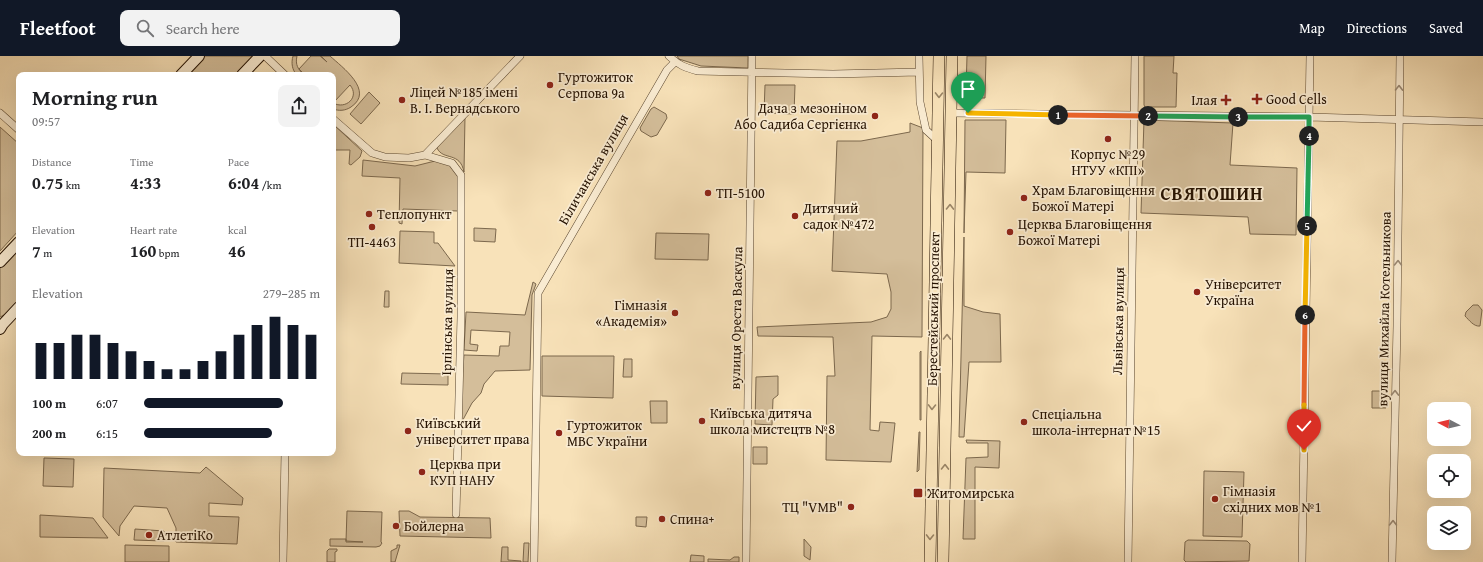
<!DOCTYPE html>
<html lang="en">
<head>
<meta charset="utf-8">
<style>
	body { margin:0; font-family:"Gentium Book Plus",serif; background:#f2f2f2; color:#202124; height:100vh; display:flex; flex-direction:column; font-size:15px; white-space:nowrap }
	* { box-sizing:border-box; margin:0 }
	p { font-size:13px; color:#757577 }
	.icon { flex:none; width:22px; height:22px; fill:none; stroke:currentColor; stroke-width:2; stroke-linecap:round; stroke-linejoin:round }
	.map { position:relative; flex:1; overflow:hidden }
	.sheet { position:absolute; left:16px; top:16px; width:320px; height:384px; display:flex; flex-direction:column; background:#fff; border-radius:8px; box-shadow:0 4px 16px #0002 }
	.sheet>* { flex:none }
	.needle { width:26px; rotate:277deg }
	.controls { position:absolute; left:1427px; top:346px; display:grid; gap:8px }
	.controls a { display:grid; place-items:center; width:44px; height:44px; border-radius:8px; background:#fff; box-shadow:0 4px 16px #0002; font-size:20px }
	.pin { position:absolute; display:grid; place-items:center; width:34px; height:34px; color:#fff; margin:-41px -17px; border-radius:50% 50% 50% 0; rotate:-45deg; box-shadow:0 0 4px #0007 }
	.pin .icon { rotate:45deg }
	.km { position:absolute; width:20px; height:20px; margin:-10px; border-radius:50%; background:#222; color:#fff; font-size:11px; line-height:20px; text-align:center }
	.round { display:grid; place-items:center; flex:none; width:42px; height:42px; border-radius:8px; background:#f2f2f2 }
	.overview { display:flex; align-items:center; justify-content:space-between; height:68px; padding:0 16px }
	h1 { font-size:22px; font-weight:600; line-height:30px }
	.figures { display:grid; grid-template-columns:repeat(3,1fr); gap:6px; height:68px; padding:4px 16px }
	.figures div { display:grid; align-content:center }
	.figures b { font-size:17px; font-weight:600 }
	.figures small { font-size:11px; font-weight:400 }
	.figures p { font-size:11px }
	.chart { height:112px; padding:8px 16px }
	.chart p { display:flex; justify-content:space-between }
	.chart svg { width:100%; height:72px; margin-top:4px; stroke:#111827; stroke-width:6 }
	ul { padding:0 16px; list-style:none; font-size:13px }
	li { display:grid; grid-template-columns:64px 48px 1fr; align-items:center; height:30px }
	li i { height:10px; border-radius:5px; background:#111827 }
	header { display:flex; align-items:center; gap:24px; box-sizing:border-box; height:56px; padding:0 20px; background:#111827; color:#fff }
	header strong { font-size:19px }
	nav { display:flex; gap:22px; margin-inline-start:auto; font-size:14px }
	.search { width:280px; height:36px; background:#f2f2f2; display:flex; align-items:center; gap:10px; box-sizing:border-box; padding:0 14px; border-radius:8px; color:#757577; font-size:15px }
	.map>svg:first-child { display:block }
	.green { fill:#d4be9a; stroke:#7c684d }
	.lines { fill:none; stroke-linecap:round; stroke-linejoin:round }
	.street-casing { stroke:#59452e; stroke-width:8 }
	.secondary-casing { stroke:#241100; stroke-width:12 }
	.primary-casing { stroke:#241100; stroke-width:12 }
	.street { stroke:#faecd2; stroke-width:7 }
	.secondary { stroke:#faecd2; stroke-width:10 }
	.primary { stroke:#f8e2b9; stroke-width:11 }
	.oneway { stroke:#9a8974 }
	.oneway2 { stroke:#998466 }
	.split-1-casing { stroke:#fff; stroke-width:8 }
	.split-2-casing { stroke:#fff; stroke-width:8 }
	.split-3-casing { stroke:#fff; stroke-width:8 }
	.split-4-casing { stroke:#fff; stroke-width:8 }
	.split-5-casing { stroke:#fff; stroke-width:8 }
	.split-6-casing { stroke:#fff; stroke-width:8 }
	.split-7-casing { stroke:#fff; stroke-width:8 }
	.split-8-casing { stroke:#fff; stroke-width:8 }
	.split-1 { stroke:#f5b400; stroke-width:5 }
	.split-2 { stroke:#f0652b; stroke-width:5 }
	.split-3 { stroke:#22a559; stroke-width:5 }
	.split-4 { stroke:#22a559; stroke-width:5 }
	.split-5 { stroke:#22a559; stroke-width:5 }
	.split-6 { stroke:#f5b400; stroke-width:5 }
	.split-7 { stroke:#f0652b; stroke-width:5 }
	.split-8 { stroke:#f5b400; stroke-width:5 }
	.poi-dot { fill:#8f2418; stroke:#faecd2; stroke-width:1.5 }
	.labels { text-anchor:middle; stroke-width:3.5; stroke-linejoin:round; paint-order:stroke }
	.poi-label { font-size:14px; fill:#241100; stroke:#faecd2; text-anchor:start }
	.street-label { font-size:14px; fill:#241100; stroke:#faecd2 }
	.district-label { font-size:18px; font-weight:bold; letter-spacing:1px; fill:#241100; stroke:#faecd2 }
</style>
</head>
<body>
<header>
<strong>Fleetfoot</strong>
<div class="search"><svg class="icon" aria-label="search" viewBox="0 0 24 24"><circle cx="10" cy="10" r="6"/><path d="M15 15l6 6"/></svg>Search here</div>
<nav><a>Map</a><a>Directions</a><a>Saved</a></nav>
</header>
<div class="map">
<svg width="1483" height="506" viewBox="0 0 1483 506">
	<rect width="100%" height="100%" fill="#f8e2b9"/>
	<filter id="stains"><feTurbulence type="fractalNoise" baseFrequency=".005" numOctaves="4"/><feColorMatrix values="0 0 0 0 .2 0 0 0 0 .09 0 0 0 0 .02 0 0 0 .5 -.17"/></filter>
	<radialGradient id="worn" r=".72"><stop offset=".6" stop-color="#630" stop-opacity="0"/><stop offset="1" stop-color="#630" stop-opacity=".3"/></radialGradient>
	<path class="green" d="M203 0H252V5L238 19H185Z
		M293 0H297C295 9 298 13 304 19H297C292 14 291 7 293 0Z
		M311 0H320L327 6 321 0H330C342 11 375 35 351 51 345 55 339 55 333 53V47C346 54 360 41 350 29L334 46 333 19H305L299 13Z
		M677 0H748V12L701 10 679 3Z
		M967 0H986L985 42C977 42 971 42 966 35Z
		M1144 0H1174L1173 17H1177L1176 51H1145L1144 49Z
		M765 29H795L794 58 764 57Z
		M369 36 380 47 361 68 350 58Z
		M654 51 666 58 667 62 657 79 651 81 641 75 640 72 651 53Z
		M465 60 464 116C460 95 443 105 437 92L439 88Z
		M965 64H1006L1005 117 966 116 964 177Z
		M1144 64 1233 67 1230 109 1297 112 1296 179 1250 178 1248 161 1141 157Z
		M910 67 923 72 922 281 872 280 870 374 879 375 880 366 895 367 891 406 826 404 827 320H835L833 281 758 280 757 271 871 266 887 261 891 253V236L887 218 832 215 837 85H861L910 76Z
		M333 68 362 95 360 101 351 109 349 108 350 94H333Z
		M0 71 19 88V174L0 195Z
		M363 104 415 110 435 105 449 108 459 120 458 155 403 153 402 168 399 167 400 122 362 120Z
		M474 172 496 173 495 186 474 185Z
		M400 175 434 176V187H438L455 210 399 207Z
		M656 177 709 178 708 204 655 203Z
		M964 181V250L983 256 1000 258 1001 306H969L964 381H959Z
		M19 192V247L6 258 0 261V212Z
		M533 226 536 228 532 239 530 314 495 315 484 328 481 337 472 347 458 373 464 299 499 300 500 290H509L510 276 471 274 470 288 478 289 477 295 464 294 466 256 525 259Z
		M385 235H389V251H384Z
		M1473 249H1478L1482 254 1480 270C1474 271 1469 264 1465 260L1466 256Z
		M921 295V364H920V296Z
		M542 300H614L613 342 542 340Z
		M624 303H632V321H623Z
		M402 317 448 318V329L401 328Z
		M778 320V339L773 343 772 369 755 368 756 321Z
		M1372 335H1386V352H1372Z
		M650 345H667V367H651Z
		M919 376H920L919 414 917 416Z
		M966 384 1000 385 999 412 975 411V483H963L966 402 988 401V387H967Z
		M753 391H767V408H753Z
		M44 402 74 403 73 431 43 430Z
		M206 411 243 442 242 449 209 447V460L239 461 237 488 176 486V472L167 452 134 450 120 470 119 480 103 461 104 412 200 417Z
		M1204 415 1244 416 1242 481 1203 480Z
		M347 455 382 456 381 486 382 487 380 490 376 491 330 490V483H346V486H363L346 485Z
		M399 455H409L420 461 490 462 491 482 400 480Z
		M40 459 93 462 108 482 40 481Z
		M636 461H647L646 471 636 470Z
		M135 473 164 475V485L134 484Z
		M804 483 811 491 810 504 804 500Z
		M1188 484 1247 485 1250 488 1249 505 1186 506 1184 504 1185 486Z
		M524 487H529L528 506H523Z
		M125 489 169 490V506H125Z
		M397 489H400L395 506H391V495L397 492Z
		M502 491H508V504L521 505V506H501Z
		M329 493H337V495L335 496V506H327V495Z
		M691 499 704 500V506H690Z
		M734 501H739V506H708V503L730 504Z"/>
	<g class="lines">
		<defs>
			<path id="street" d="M265 0 285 19
				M669 0C678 9 686 12 698 15L833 18 919 16
				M919 0 920 46 926 74 938 85
				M0 57 19 74
				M952 57 1309 61 1483 66
				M333 63 372 97 385 101 409 102 425 99 520 0
				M425 99 452 107 461 119V261L456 458
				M283 506 285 397
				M534 506 538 237 667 14 675 6
				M746 506 752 0
				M1128 506 1135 0
				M1302 506 1310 0
				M1392 506 1397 270 1400 0"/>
			<path id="secondary" d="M181 19 199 0
				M242 19 260 0
				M0 206 19 186
				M0 273 3 268 19 251"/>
			<path id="primary" d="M930 506 939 0
				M943 506 952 0"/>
		</defs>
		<use href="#street" class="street-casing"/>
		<use href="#secondary" class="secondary-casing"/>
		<use href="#primary" class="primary-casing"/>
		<use href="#street" class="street"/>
		<use href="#secondary" class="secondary"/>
		<use href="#primary" class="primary"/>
	</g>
	<defs><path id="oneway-chevron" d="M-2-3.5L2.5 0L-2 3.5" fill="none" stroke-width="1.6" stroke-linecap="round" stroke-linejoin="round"/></defs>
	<g class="oneway">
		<use href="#oneway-chevron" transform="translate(1399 32) rotate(-89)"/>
		<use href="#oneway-chevron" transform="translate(1398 207) rotate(-89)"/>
		<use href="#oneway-chevron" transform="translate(1395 337) rotate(-89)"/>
		<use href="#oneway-chevron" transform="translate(1393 467) rotate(-89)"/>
	</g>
	<g class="oneway2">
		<use href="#oneway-chevron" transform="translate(939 39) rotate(91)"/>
		<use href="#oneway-chevron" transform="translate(950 151) rotate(-89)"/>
		<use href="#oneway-chevron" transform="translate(947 281) rotate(-89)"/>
		<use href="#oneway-chevron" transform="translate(932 351) rotate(91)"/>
		<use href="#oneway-chevron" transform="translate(945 411) rotate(-89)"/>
		<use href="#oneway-chevron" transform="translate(930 481) rotate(91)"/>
	</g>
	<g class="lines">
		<defs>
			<path id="split-1" d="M968 57 1058 59"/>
			<path id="split-2" d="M1058 59 1148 60"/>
			<path id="split-3" d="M1148 60 1238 61"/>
			<path id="split-4" d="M1238 61H1309V80"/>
			<path id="split-5" d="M1307 170 1309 80"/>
			<path id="split-6" d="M1305 259 1307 170"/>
			<path id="split-7" d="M1304 349 1305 259"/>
			<path id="split-8" d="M1304 394V349"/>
		</defs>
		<use href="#split-1" class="split-1-casing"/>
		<use href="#split-2" class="split-2-casing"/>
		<use href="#split-3" class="split-3-casing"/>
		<use href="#split-4" class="split-4-casing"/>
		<use href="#split-5" class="split-5-casing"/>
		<use href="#split-6" class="split-6-casing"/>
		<use href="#split-7" class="split-7-casing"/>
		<use href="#split-8" class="split-8-casing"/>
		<use href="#split-1" class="split-1"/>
		<use href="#split-2" class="split-2"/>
		<use href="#split-3" class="split-3"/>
		<use href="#split-4" class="split-4"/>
		<use href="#split-5" class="split-5"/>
		<use href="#split-6" class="split-6"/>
		<use href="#split-7" class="split-7"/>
		<use href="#split-8" class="split-8"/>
	</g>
	<g class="poi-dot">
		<circle cx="550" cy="29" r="4"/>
		<path d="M1255 37h4v4h4v4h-4v4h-4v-4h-4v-4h4z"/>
		<circle cx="402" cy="44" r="4"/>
		<path d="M1224 38h4v4h4v4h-4v4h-4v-4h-4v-4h4z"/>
		<circle cx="875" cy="60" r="4"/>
		<circle cx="1108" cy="83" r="4"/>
		<circle cx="708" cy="137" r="4"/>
		<circle cx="1024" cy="142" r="4"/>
		<circle cx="369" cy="158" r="4"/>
		<circle cx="795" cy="160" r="4"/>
		<circle cx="372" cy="171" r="4"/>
		<circle cx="1010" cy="176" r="4"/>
		<circle cx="1197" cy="236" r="4"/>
		<circle cx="675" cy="257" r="4"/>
		<circle cx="702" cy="365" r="4"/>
		<circle cx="1024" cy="366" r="4"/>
		<circle cx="408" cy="375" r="4"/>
		<circle cx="559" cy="377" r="4"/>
		<circle cx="422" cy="416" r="4"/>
		<rect x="913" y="432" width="10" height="10" rx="2"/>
		<circle cx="1215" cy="443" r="4"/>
		<circle cx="851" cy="451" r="4"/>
		<circle cx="662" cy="463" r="4"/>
		<circle cx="396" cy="470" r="4"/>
		<circle cx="149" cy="479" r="4"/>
	</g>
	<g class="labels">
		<g class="poi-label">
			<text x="558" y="26">Гуртожиток<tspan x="558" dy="16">Серпова 9а</tspan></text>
			<text x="410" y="41">Ліцей №185 імені<tspan x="410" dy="16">В. І. Вернадського</tspan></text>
			<text x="1266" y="48">Good Cells</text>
			<text x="1217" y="49" text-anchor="end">Ілая</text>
			<text x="867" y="57" text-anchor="end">Дача з мезоніном<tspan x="867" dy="16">Або Садиба Сергієнка</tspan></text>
			<text x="1108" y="103" text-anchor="middle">Корпус №29<tspan x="1108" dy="16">НТУУ «КПІ»</tspan></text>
			<text x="1032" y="139">Храм Благовіщення<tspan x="1032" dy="16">Божої Матері</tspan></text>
			<text x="716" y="142">ТП-5100</text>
			<text x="803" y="157">Дитячий<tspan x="803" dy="16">садок №472</tspan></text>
			<text x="377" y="163">Теплопункт</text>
			<text x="1018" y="173">Церква Благовіщення<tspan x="1018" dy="16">Божої Матері</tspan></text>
			<text x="372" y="191" text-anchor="middle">ТП-4463</text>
			<text x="1205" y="233">Університет<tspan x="1205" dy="16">Україна</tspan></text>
			<text x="667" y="254" text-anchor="end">Гімназія<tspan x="667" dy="16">«Академія»</tspan></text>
			<text x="710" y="362">Київська дитяча<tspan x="710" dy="16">школа мистецтв №8</tspan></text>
			<text x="1032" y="363">Спеціальна<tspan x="1032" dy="16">школа-інтернат №15</tspan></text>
			<text x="416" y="372">Київський<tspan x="416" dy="16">університет права</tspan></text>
			<text x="567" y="374">Гуртожиток<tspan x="567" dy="16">МВС України</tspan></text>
			<text x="430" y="413">Церква при<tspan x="430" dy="16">КУП НАНУ</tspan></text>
			<text x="1223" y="440">Гімназія<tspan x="1223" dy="16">східних мов №1</tspan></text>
			<text x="927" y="442">Житомирська</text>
			<text x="843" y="456" text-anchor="end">ТЦ "VMB"</text>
			<text x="670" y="468">Спина+</text>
			<text x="404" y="475">Бойлерна</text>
			<text x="157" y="484">АтлетіКо</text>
		</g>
		<g class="street-label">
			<text transform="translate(593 113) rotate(-60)" y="5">Біличанська вулиця</text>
			<text transform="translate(933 253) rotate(-89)" y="5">Берестейський проспект</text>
			<text transform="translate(1384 253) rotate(-89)" y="5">вулиця Михайла Котельникова</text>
			<text transform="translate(736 262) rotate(-89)" y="5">вулиця Ореста Васкула</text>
			<text transform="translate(1118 265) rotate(-89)" y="5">Львівська вулиця</text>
			<text transform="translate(447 266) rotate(-89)" y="5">Ірпінська вулиця</text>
		</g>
		<g class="district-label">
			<text x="1212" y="144">СВЯТОШИН</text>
		</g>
	</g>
	<rect width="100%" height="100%" filter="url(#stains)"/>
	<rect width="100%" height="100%" fill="url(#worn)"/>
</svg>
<div class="controls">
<a><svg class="needle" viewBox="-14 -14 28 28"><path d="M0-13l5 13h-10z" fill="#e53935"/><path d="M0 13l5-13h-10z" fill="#757577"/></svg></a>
<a><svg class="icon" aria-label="locate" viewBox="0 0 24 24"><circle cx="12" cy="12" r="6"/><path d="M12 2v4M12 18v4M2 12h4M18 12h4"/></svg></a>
<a><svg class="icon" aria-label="layers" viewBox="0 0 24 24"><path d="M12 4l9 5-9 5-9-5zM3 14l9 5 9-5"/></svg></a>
</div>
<div class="pin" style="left:968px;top:57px;background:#1e9e55"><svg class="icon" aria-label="arrive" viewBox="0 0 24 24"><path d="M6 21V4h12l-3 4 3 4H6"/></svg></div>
<div class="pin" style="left:1304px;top:394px;background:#d93025"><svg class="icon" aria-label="check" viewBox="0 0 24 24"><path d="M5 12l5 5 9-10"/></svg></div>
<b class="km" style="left:1058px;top:59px">1</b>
<b class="km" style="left:1148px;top:60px">2</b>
<b class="km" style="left:1238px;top:61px">3</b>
<b class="km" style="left:1309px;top:80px">4</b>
<b class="km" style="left:1307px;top:170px">5</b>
<b class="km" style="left:1305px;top:259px">6</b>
<section class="sheet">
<div class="overview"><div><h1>Morning run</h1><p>09:57</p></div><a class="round"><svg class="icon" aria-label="share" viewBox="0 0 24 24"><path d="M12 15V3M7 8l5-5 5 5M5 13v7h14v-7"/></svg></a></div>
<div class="figures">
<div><p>Distance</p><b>0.75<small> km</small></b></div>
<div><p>Time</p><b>4:33</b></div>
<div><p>Pace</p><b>6:04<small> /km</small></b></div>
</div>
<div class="figures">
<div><p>Elevation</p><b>7<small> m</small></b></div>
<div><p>Heart rate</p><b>160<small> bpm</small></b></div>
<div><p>kcal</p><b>46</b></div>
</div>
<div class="chart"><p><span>Elevation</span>279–285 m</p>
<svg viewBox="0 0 160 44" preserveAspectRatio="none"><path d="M5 44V22M15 44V22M25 44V17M35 44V17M45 44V22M55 44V27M65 44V33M75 44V38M85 44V38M95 44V33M105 44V27M115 44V17M125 44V11M135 44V6M145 44V11M155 44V17"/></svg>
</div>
<ul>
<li><b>100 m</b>6:07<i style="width:79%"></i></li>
<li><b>200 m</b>6:15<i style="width:73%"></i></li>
</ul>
</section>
</div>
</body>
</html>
